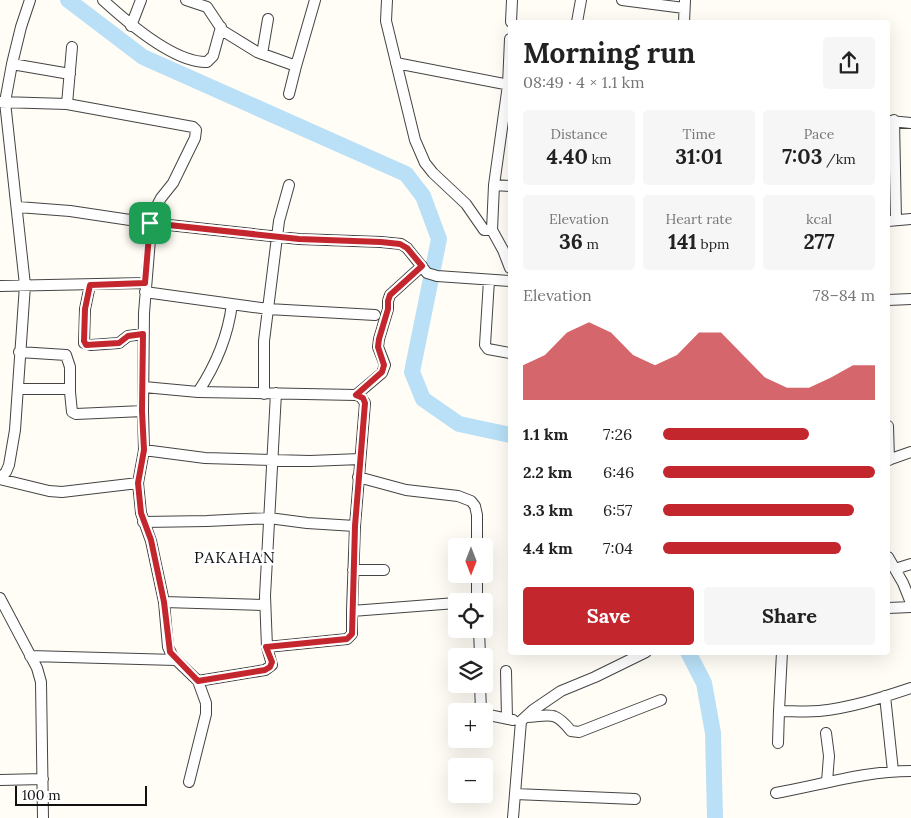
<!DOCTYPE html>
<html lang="en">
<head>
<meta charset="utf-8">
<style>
	body { margin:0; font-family:Lora,serif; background:#f6f6f6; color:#222; height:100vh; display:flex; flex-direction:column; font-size:19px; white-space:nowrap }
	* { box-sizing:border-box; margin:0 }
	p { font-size:16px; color:#767676 }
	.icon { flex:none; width:28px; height:28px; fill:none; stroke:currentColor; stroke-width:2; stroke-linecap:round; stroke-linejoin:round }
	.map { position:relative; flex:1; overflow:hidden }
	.panel { position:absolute; left:508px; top:20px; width:382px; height:635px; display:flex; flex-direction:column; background:#fff; border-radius:5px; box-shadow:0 5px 20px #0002 }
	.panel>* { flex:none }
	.needle { width:32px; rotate:180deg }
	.fabs { position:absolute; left:448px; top:538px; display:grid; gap:10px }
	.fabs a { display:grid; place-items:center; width:45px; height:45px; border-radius:5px; background:#fff; box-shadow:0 5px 20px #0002; font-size:25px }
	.scale { position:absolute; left:15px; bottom:12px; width:132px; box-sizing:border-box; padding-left:5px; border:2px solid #111; border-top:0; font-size:14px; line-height:18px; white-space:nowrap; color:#111; -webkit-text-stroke:4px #fff; paint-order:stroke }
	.pin { position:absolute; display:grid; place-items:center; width:42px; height:42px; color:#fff; margin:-21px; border-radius:10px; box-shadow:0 2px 8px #0006 }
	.round { display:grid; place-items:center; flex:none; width:52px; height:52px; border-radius:5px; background:#f6f6f6 }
	.head { display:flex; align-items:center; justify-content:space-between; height:85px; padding:0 15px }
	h1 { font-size:28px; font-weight:700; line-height:38px }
	.figures { display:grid; grid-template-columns:repeat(3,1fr); gap:8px; height:85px; padding:5px 15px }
	.figures div { display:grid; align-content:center; border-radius:5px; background:#f6f6f6; text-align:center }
	.figures b { font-size:21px; font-weight:700 }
	.figures small { font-size:14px; font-weight:400 }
	.figures p { font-size:14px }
	.chart { height:140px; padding:10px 15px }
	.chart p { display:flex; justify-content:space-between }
	.chart svg { width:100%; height:90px; margin-top:5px; fill:#c4262e; opacity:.7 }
	.button { display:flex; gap:10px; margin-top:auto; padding:10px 15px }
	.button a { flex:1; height:58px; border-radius:5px; background:#c4262e; color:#fff; font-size:20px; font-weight:700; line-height:58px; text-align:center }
	.button a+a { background:#f6f6f6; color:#222 }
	ul { padding:0 15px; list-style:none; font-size:16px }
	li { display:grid; grid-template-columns:80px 60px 1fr; align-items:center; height:38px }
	li i { height:12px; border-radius:6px; background:#c4262e }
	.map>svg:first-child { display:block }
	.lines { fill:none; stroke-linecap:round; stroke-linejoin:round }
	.river { stroke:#b9e0f7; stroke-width:16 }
	.street-casing { stroke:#444; stroke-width:12 }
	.street { stroke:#fff; stroke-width:10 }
	.route-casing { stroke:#fff; stroke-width:10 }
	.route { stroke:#c4262e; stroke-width:6 }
	.labels { text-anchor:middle; stroke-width:5; stroke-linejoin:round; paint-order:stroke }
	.quarter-label { font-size:16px; letter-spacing:1px; fill:#111; stroke:#fff }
</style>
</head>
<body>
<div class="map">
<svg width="911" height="818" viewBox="0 0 911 818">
	<rect width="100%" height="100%" fill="#fffdf5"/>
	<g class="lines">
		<path class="river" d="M68 0 143 57 406 174 423 196 439 239 412 372 423 399 459 424 510 435
			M688 652 704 683 713 733 715 818"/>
		<defs>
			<path id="street" d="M103 0C127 22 174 63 207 62L213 56 221 27
				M186 0 207 7 223 31 257 52 296 66 315 0
				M387 0 386 21 415 140 425 163 433 173 466 204 484 230H492L503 250 510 268
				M622 0 684 8
				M511 22 512 0
				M577 22 581 0
				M684 22 685 0
				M131 26 141 0
				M262 54 268 19
				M396 63 510 85
				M12 64 70 74
				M289 94 296 66
				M0 102 67 104 193 127 196 130 195 138 173 183 161 198 152 215 144 313 143 411 144 450 138 483 141 513 151 541 164 602 168 647 173 657 198 681 206 703V714L189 782
				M67 104 72 47
				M894 120 896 220
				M890 121 911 123
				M494 185 510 186
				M18 207 70 211 150 223 299 239 381 242 401 244 407 248 427 273 437 276 510 281
				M888 221 911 219
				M492 230 494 185 508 85 510 39
				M489 280 485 345 488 349 510 353
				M90 285 85 309 84 343 91 345 119 343 128 336 143 334
				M0 286 145 283
				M145 292 268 309 375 315
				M888 300 911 299
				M19 352 66 355 70 367V392
				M144 387 198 392 356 395 361 397 365 403 355 526 352 611 456 603
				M18 389H69L70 392 72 412 76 414 143 411
				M198 392C216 365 228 336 232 304
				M264 394V341L279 221 289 185
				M356 395 382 373 385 365 378 347 379 339 388 309V301L390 295 422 266
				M888 426 889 460
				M144 450 205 458 310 461 360 459
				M888 460 911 452
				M358 477 406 490 458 496 471 501 475 506 477 515V546
				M0 478 6 472 9 465 15 430 25 285 5 102 12 64 21 27 30 0
				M0 479 49 491 62 492 138 483
				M143 522 207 521 269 518 307 523 355 526
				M888 557 903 583 911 603
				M895 569 911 564
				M353 570H384
				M477 574V601
				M0 598 37 668 41 682 43 818
				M164 602 265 605
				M888 608 911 607
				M479 629 480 656
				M267 647 347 639 352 634V611
				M782 652 779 711C792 711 806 712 819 711 850 708 881 698 911 688
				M30 656 176 660
				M506 671 507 719
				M198 681 265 670 272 665 267 647 265 596 276 393
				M480 684 481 711
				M885 696 893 771
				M484 714 513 720
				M526 717C551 716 554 710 571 731L579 732 661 700
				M826 733 829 756 827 782
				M778 743 779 711
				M0 780 43 779
				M776 793C821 785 865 771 911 771
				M515 794 635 799
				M513 818 521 721 533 710 561 691 595 677 646 652"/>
		</defs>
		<use href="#street" class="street-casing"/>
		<use href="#street" class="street"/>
	</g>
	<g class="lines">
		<defs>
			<path id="route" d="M150 223 299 239 381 242 400 244 407 248 422 266 390 295 388 301V309L379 339 378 347 384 365 382 372 356 395 363 398 365 403 355 526 352 634 347 639 266 647 272 662 270 667 265 670 198 681 170 652 164 602 151 540 141 513 138 483 144 450 142 411 143 334 128 336 119 343 86 345 84 341 85 309 90 285 145 283Z"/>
		</defs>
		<use href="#route" class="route-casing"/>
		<use href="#route" class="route"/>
	</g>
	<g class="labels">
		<g class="quarter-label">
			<text x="235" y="563">PAKAHAN</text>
		</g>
	</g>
</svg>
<div class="fabs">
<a><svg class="needle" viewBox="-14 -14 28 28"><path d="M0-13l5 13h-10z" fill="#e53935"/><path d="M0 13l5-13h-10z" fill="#767676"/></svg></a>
<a><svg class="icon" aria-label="locate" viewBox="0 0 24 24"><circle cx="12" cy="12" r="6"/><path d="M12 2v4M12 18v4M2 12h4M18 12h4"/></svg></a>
<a><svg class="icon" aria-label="layers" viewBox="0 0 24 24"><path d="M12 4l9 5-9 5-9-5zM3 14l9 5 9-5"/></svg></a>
<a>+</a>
<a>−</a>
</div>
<div class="scale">100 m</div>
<div class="pin" style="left:150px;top:223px;background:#1e9e55"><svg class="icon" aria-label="arrive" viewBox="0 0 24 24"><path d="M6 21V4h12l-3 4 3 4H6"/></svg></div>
<section class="panel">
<div class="head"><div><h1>Morning run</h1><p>08:49 · 4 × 1.1 km</p></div><a class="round"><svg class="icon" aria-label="share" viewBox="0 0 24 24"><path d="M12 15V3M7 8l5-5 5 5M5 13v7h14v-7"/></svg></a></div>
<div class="figures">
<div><p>Distance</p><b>4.40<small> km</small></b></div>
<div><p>Time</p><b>31:01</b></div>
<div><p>Pace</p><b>7:03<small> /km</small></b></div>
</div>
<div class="figures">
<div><p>Elevation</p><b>36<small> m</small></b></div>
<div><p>Heart rate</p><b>141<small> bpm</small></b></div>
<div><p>kcal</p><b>277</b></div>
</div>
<div class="chart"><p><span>Elevation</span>78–84 m</p>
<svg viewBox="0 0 160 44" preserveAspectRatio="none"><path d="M0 44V27L10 22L20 11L30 6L40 11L50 22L60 27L70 22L80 11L90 11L100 22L110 33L120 38L130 38L140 33L150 27L160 27V44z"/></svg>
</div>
<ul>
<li><b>1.1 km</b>7:26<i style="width:69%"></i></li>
<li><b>2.2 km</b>6:46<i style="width:100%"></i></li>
<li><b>3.3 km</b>6:57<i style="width:90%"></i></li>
<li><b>4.4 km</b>7:04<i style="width:84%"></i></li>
</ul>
<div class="button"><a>Save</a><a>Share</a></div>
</section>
</div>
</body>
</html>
